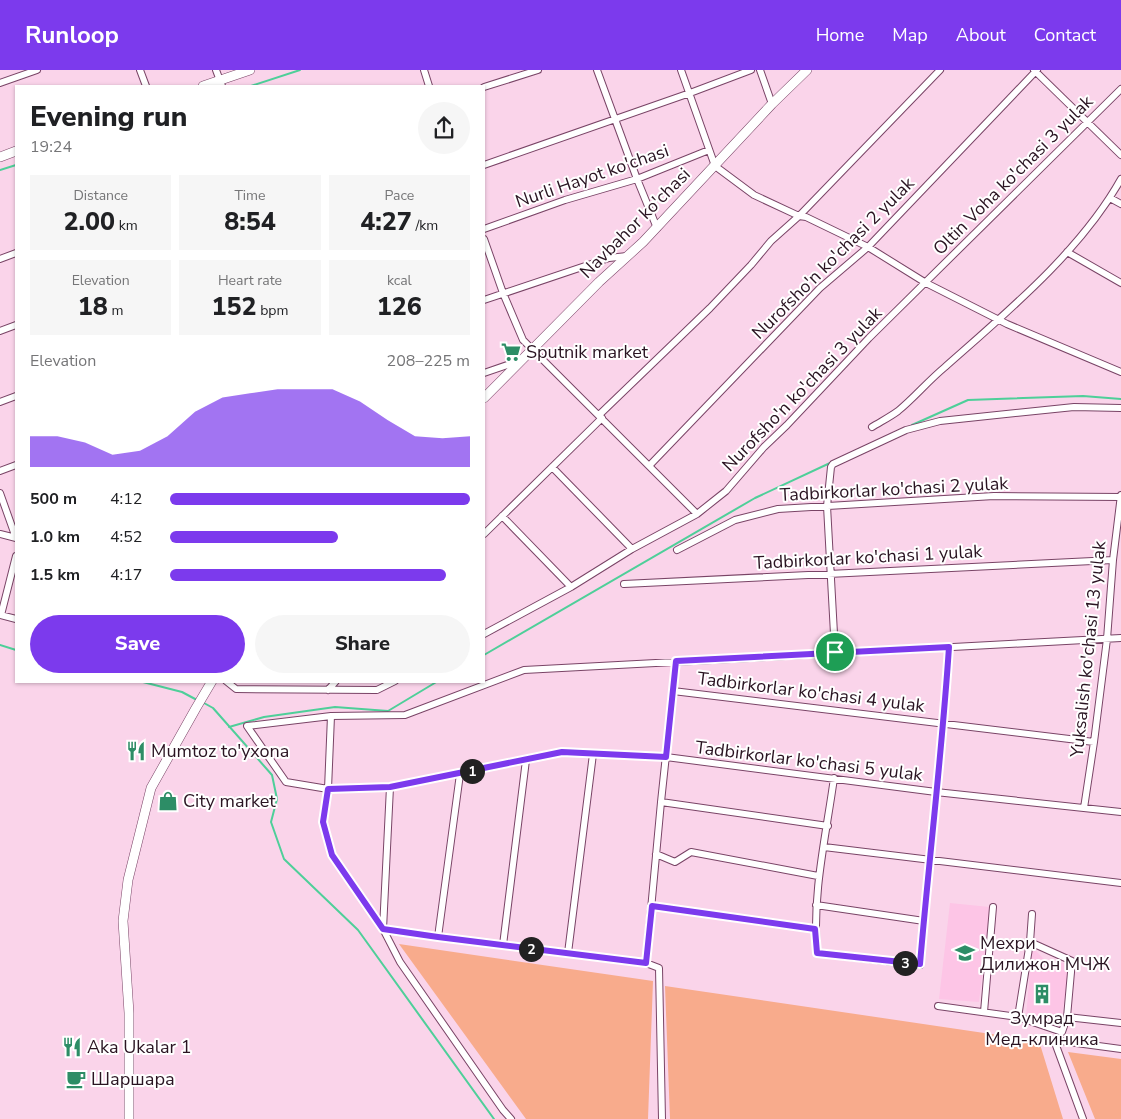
<!DOCTYPE html>
<html lang="en">
<head>
<meta charset="utf-8">
<style>
	body { margin:0; font-family:"Nunito Sans",sans-serif; background:#f6f6f6; color:#202124; height:100vh; display:flex; flex-direction:column; font-size:19px; white-space:nowrap }
	* { box-sizing:border-box; margin:0 }
	p { font-size:16px; color:#757577 }
	.icon { flex:none; width:28px; height:28px; fill:none; stroke:currentColor; stroke-width:2; stroke-linecap:round; stroke-linejoin:round }
	.map { position:relative; flex:1; overflow:hidden }
	.panel { position:absolute; left:15px; top:15px; width:470px; height:598px; display:flex; flex-direction:column; background:#fff; border-radius:0px; box-shadow:0 1px 4px #0004 }
	.panel>* { flex:none }
	.pin { position:absolute; display:grid; place-items:center; width:42px; height:42px; color:#fff; margin:-21px; border:2px solid #fff; border-radius:50%; box-shadow:0 1px 5px #0007 }
	.km { position:absolute; width:25px; height:25px; margin:-12px; border-radius:50%; background:#222; color:#fff; font-size:14px; line-height:25px; text-align:center }
	.round { display:grid; place-items:center; flex:none; width:52px; height:52px; border-radius:26px; background:#f6f6f6 }
	.head { display:flex; align-items:center; justify-content:space-between; height:85px; padding:0 15px }
	h1 { font-size:28px; font-weight:800; line-height:38px }
	.stats { display:grid; grid-template-columns:repeat(3,1fr); gap:8px; height:85px; padding:5px 15px }
	.stats div { display:grid; align-content:center; border-radius:0px; background:#f6f6f6; text-align:center }
	.stats b { font-size:25px; font-weight:800 }
	.stats small { font-size:14px; font-weight:400 }
	.stats p { font-size:14px }
	.chart { height:140px; padding:10px 15px }
	.chart p { display:flex; justify-content:space-between }
	.chart svg { width:100%; height:90px; margin-top:5px; fill:#7c3aed; opacity:.7 }
	.action { display:flex; gap:10px; margin-top:auto; padding:10px 15px }
	.action a { flex:1; height:58px; border-radius:30px; background:#7c3aed; color:#fff; font-size:20px; font-weight:800; line-height:58px; text-align:center }
	.action a+a { background:#f6f6f6; color:#202124 }
	ul { padding:0 15px; list-style:none; font-size:16px }
	li { display:grid; grid-template-columns:80px 60px 1fr; align-items:center; height:38px }
	li i { height:12px; border-radius:6px; background:#7c3aed }
	header { display:flex; align-items:center; gap:30px; box-sizing:border-box; height:70px; padding:0 25px; background:#7c3aed; color:#fff }
	header strong { font-size:24px }
	nav { display:flex; gap:28px; margin-inline-start:auto; font-size:18px }
	.map>svg:first-child { display:block }
	.built { fill:#fdc5e6 }
	.green { fill:#f8ab8c }
	.lines { fill:none; stroke-linecap:round; stroke-linejoin:round }
	.stream { stroke:#4ecf99; stroke-width:2 }
	.street-casing { stroke:#794466; stroke-width:8 }
	.secondary-casing { stroke:#794466; stroke-width:10 }
	.street { stroke:#fff; stroke-width:6 }
	.secondary { stroke:#fff; stroke-width:9 }
	.route-casing { stroke:#fff; stroke-width:10 }
	.route { stroke:#7c3aed; stroke-width:6 }
	.labels { text-anchor:middle; stroke-width:4; stroke-linejoin:round; paint-order:stroke }
	.street-label { font-size:18px; fill:#2a1422; stroke:#fff }
	.poi-label { font-size:18px; fill:#2a1422; stroke:#fff; text-anchor:start }
</style>
</head>
<body>
<header>
<strong>Runloop</strong>
<nav><a>Home</a><a>Map</a><a>About</a><a>Contact</a></nav>
</header>
<div class="map">
<svg width="1121" height="1049" viewBox="0 0 1121 1049">
	<rect width="100%" height="100%" fill="#fad4ea"/>
	<path class="built" d="M950 833 990 837 979 932 939 929Z
		M1032 877 1048 893H1070L1061 951 1026 947Z"/>
	<path class="green" d="M399 874 653 911 648 1049H526Z
		M665 916 1039 971 1063 1049H670Z
		M1068 982 1121 989V1049H1095Z"/>
	<g class="lines">
		<path class="stream" d="M251 16 300 0
			M0 100 16 95
			M912 355 968 330 1083 326 1121 329
			M0 575 16 580
			M484 585 755 428 830 393
			M139 611 182 622 197 630
			M204 633 213 638 272 705 277 729 271 752 284 789 358 860 494 1049
			M229 657 264 647 335 637 388 641 438 611"/>
		<defs>
			<path id="street" d="M140 0 146 16
				M216 0 222 16
				M424 0 429 16
				M597 0 637 109 657 158
				M681 0 715 96 754 125 799 146 806 147 868 177 926 213 1007 254 1121 302
				M760 0 772 34
				M1034 0 1121 85
				M0 13 37 0
				M484 17 538 0
				M484 95 690 23 751 0
				M1110 128 1121 134
				M484 159 565 130 637 109 709 80
				M484 169 503 223 523 270 697 444
				M1067 182 1121 213
				M0 189 16 183
				M484 230 609 188 627 186
				M0 261 16 255
				M484 303 519 291
				M0 332 16 326
				M599 345 710 238 751 195 771 171 799 146 940 0
				M872 357C880 352 890 347 898 341 914 328 928 311 945 297 1006 243 1081 181 1121 109
				M649 396 820 218 868 177 1037 0
				M552 397 632 479
				M0 401 16 395
				M0 423 16 468
				M502 446 571 517
				M0 464 16 468
				M484 464 602 348
				M677 480 735 450 778 439 994 426 1121 427
				M624 514 1113 490
				M0 545 16 549
				M1 545 16 486
				M484 564 571 517 632 479 697 444 726 421 764 377 787 355 869 268 1121 19
				M1121 568 524 600 405 645 331 646 247 656 286 712 328 719 390 717 562 682 666 687 936 722 1121 742
				M835 582 827 436 831 397 833 394 906 360 940 351 1074 337 1121 338
				M226 611 236 619 377 620 395 611
				M328 620 336 611
				M673 621 1094 672
				M331 646 328 719 323 752 332 785 383 859 390 717
				M834 708C826 766 812 824 817 883L920 895C929 789 942 683 949 577
				M661 732 828 756
				M1084 738 1094 672 1107 569 1113 490 1121 425
				M824 777 1121 813
				M656 784 675 792 691 782 818 806
				M816 835 924 851
				M651 836 815 859
				M1032 844 1030 872 1072 891 1067 947 1121 953
				M383 859 438 867 646 893 659 898 662 1049
				M383 859 400 892 503 1040 511 1049
				M438 867 460 704
				M503 875 526 690
				M568 883 593 684
				M646 893 661 732 676 591
				M938 936 1018 947 1062 962 1067 947
				M984 942 993 837
				M1018 947 1030 872
				M1083 1049 1054 970 1121 979"/>
			<path id="secondary" d="M203 16 250 0
				M0 87 16 81
				M484 328 599 212 643 172 772 34 807 0
				M129 1049V943L123 851 128 810 151 718 196 638 212 611"/>
		</defs>
		<use href="#street" class="street-casing"/>
		<use href="#secondary" class="secondary-casing"/>
		<use href="#street" class="street"/>
		<use href="#secondary" class="secondary"/>
	</g>
	<g class="lines">
		<defs>
			<path id="route" d="M949 577C942 683 929 789 920 894L817 883 815 859 652 836 646 893 438 867 383 859 332 785 323 752 328 719 390 717 562 682 666 687 676 591Z"/>
		</defs>
		<use href="#route" class="route-casing"/>
		<use href="#route" class="route"/>
	</g>
	<defs>
		<symbol id="supermarket-bare" viewBox="-9 -9 18 18"><path d="M-6-5.5h2.5l.6 2H6L4.5 2H-2.5L-4.4-4H-6ZM-1.5 3.2a1.3 1.3 0 1 0 .1 0ZM3 3.2a1.3 1.3 0 1 0 .1 0Z" fill="#2d8d66" stroke="#fff" stroke-width="2.5" paint-order="stroke"/></symbol>
		<symbol id="restaurant-bare" viewBox="-9 -9 18 18"><path d="M-5-6h1v4h1v-4h1v4h1v-4h1v5L-1.5 .5V6h-2V.5L-5-1ZM5-6V6H3V1.5H1.5Q1.5-4 5-6Z" fill="#2d8d66" stroke="#fff" stroke-width="2.5" paint-order="stroke"/></symbol>
		<symbol id="shop-bare" viewBox="-9 -9 18 18"><path d="M-5-2.5h2.3a2.7 3.5 0 0 1 5.4 0H5L5.5 6h-11ZM-1.5-2.5h3a1.5 2.3 0 0 0-3 0Z" fill="#2d8d66" stroke="#fff" stroke-width="2.5" paint-order="stroke"/></symbol>
		<symbol id="school-bare" viewBox="-9 -9 18 18"><path d="M0-5L7-2L0 1L-7-2ZM-4 1L0 2.5L4 1V4Q0 6-4 4Z" fill="#2d8d66" stroke="#fff" stroke-width="2.5" paint-order="stroke"/></symbol>
		<symbol id="building-bare" viewBox="-9 -9 18 18"><path d="M-4-6H4V6H1V3H-1V6H-4ZM-2.5-4.3h1.7v1.8h-1.7ZM.8-4.3h1.7v1.8H.8ZM-2.5-1h1.7V.8h-1.7ZM.8-1h1.7V.8H.8Z" fill="#2d8d66" stroke="#fff" stroke-width="2.5" paint-order="stroke"/></symbol>
		<symbol id="cafe-bare" viewBox="-9 -9 18 18"><path d="M-5.5-4.5H6V0H3Q3 3.5 0 3.5H-2.5Q-5.5 3.5-5.5 0ZM3-3.2v2h1.7v-2ZM-6 4.5H4V6H-6Z" fill="#2d8d66" stroke="#fff" stroke-width="2.5" paint-order="stroke"/></symbol>
	</defs>
	<g fill-rule="evenodd">
		<use href="#supermarket-bare" x="497" y="268" width="28" height="28"/>
		<use href="#restaurant-bare" x="122" y="667" width="28" height="28"/>
		<use href="#shop-bare" x="154" y="717" width="28" height="28"/>
		<use href="#school-bare" x="951" y="869" width="28" height="28"/>
		<use href="#building-bare" x="1028" y="910" width="28" height="28"/>
		<use href="#restaurant-bare" x="58" y="963" width="28" height="28"/>
		<use href="#cafe-bare" x="62" y="995" width="28" height="28"/>
	</g>
	<g class="labels">
		<g class="street-label">
			<text transform="translate(1013 105) rotate(-45)" y="6">Oltin Voha ko'chasi 3 yulak</text>
			<text transform="translate(592 106) rotate(-19)" y="6">Nurli Hayot ko'chasi</text>
			<text transform="translate(635 153) rotate(-45)" y="6">Navbahor ko'chasi</text>
			<text transform="translate(833 188) rotate(-45)" y="6">Nurofsho'n ko'chasi 2 yulak</text>
			<text transform="translate(802 319) rotate(-46)" y="6">Nurofsho'n ko'chasi 3 yulak</text>
			<text transform="translate(894 419) rotate(-3)" y="6">Tadbirkorlar ko'chasi 2 yulak</text>
			<text transform="translate(868 487) rotate(-3)" y="6">Tadbirkorlar ko'chasi 1 yulak</text>
			<text transform="translate(1088 579) rotate(-84)" y="6">Yuksalish ko'chasi 13 yulak</text>
			<text transform="translate(811 622) rotate(7)" y="6">Tadbirkorlar ko'chasi 4 yulak</text>
			<text transform="translate(809 691) rotate(7)" y="6">Tadbirkorlar ko'chasi 5 yulak</text>
		</g>
		<g class="poi-label">
			<text x="526" y="288">Sputnik market</text>
			<text x="151" y="687">Mumtoz to'yxona</text>
			<text x="183" y="737">City market</text>
			<text x="980" y="879">Мехри<tspan x="980" dy="21">Дилижон МЧЖ</tspan></text>
			<text x="1042" y="954" text-anchor="middle">Зумрад<tspan x="1042" dy="21">Мед-клиника</tspan></text>
			<text x="87" y="983">Aka Ukalar 1</text>
			<text x="91" y="1015">Шаршара</text>
		</g>
	</g>
</svg>
<div class="pin" style="left:835px;top:582px;background:#1e9e55"><svg class="icon" aria-label="arrive" viewBox="0 0 24 24"><path d="M6 21V4h12l-3 4 3 4H6"/></svg></div>
<b class="km" style="left:472px;top:701px">1</b>
<b class="km" style="left:531px;top:879px">2</b>
<b class="km" style="left:905px;top:893px">3</b>
<section class="panel">
<div class="head"><div><h1>Evening run</h1><p>19:24</p></div><a class="round"><svg class="icon" aria-label="share" viewBox="0 0 24 24"><path d="M12 15V3M7 8l5-5 5 5M5 13v7h14v-7"/></svg></a></div>
<div class="stats">
<div><p>Distance</p><b>2.00<small> km</small></b></div>
<div><p>Time</p><b>8:54</b></div>
<div><p>Pace</p><b>4:27<small> /km</small></b></div>
</div>
<div class="stats">
<div><p>Elevation</p><b>18<small> m</small></b></div>
<div><p>Heart rate</p><b>152<small> bpm</small></b></div>
<div><p>kcal</p><b>126</b></div>
</div>
<div class="chart"><p><span>Elevation</span>208–225 m</p>
<svg viewBox="0 0 160 44" preserveAspectRatio="none"><path d="M0 44V29L10 29L20 32L30 38L40 36L50 29L60 17L70 10L80 8L90 6L100 6L110 6L120 12L130 21L140 29L150 30L160 29V44z"/></svg>
</div>
<ul>
<li><b>500 m</b>4:12<i style="width:100%"></i></li>
<li><b>1.0 km</b>4:52<i style="width:56%"></i></li>
<li><b>1.5 km</b>4:17<i style="width:92%"></i></li>
</ul>
<div class="action"><a>Save</a><a>Share</a></div>
</section>
</div>
</body>
</html>
